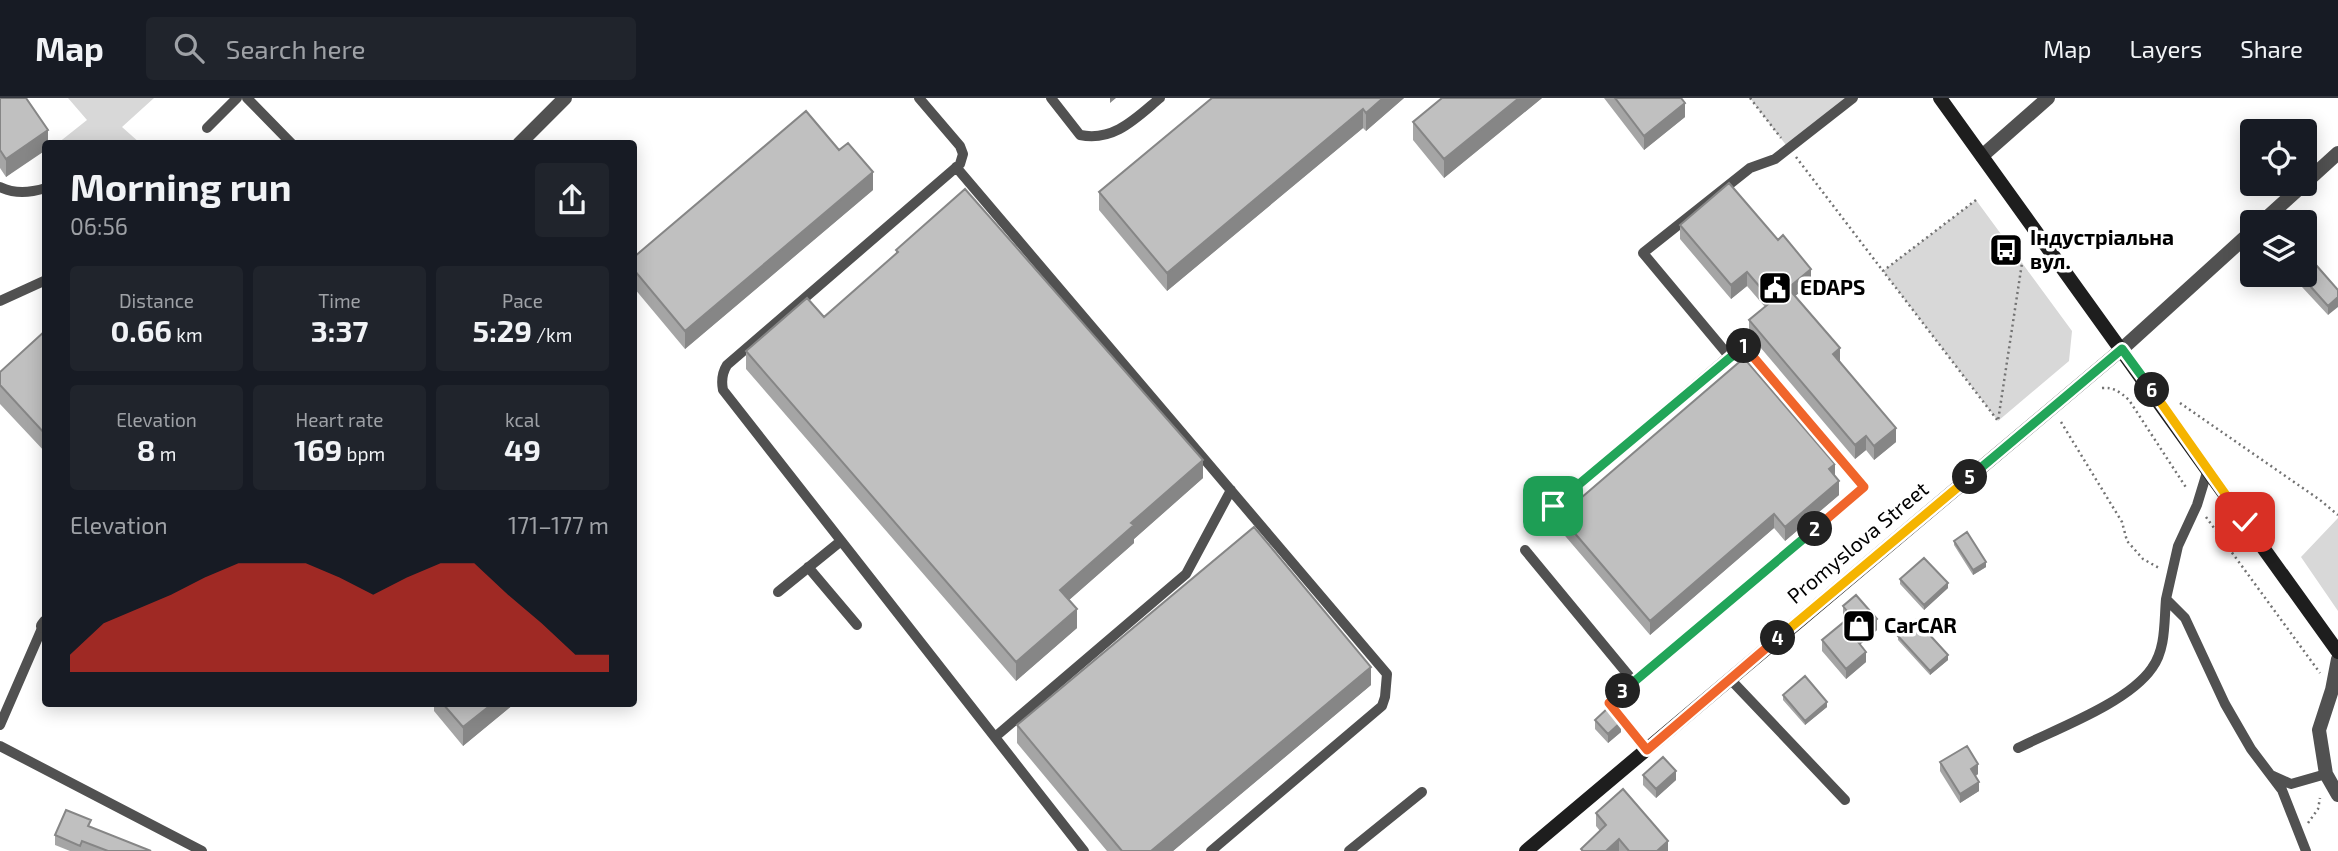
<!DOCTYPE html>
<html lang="en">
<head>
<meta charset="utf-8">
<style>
	body { margin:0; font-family:"Exo 2",sans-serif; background:#20242c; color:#f1f3f6; height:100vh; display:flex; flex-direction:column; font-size:26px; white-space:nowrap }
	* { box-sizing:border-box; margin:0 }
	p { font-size:23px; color:#9ea1a6 }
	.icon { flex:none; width:38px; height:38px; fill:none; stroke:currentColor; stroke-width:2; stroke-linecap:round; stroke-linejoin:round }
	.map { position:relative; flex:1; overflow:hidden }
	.drawer { position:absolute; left:42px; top:42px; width:595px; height:567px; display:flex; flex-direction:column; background:#171b24; border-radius:7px; box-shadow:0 4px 18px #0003 }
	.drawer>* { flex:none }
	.fabs { position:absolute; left:2240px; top:21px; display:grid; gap:14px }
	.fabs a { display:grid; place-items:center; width:77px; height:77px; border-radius:7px; background:#171b24; box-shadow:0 4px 18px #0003; font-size:35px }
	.pin { position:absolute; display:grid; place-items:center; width:60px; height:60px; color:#fff; margin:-30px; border-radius:14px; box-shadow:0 4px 10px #0006 }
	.km { position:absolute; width:35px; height:35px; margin:-18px; border-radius:50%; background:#222; color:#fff; font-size:19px; line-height:35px; text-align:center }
	.round { display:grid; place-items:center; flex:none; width:74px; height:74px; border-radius:7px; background:#20242c }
	.head { display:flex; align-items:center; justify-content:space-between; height:119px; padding:0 28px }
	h1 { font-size:38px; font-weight:700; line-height:52px }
	.stats { display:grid; grid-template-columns:repeat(3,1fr); gap:10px; height:119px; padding:7px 28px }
	.stats div { display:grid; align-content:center; border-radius:7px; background:#20242c; text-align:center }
	.stats b { font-size:30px; font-weight:700 }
	.stats small { font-size:19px; font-weight:400 }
	.stats p { font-size:19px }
	.chart { height:196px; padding:14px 28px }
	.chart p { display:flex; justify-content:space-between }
	.chart svg { width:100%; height:126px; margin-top:7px; fill:#d93025; opacity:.7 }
	header { display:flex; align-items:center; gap:42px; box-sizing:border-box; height:98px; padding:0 35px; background:#171b24; border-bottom:2px solid #363941 }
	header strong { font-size:33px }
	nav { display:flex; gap:38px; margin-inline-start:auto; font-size:24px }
	.search { width:490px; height:63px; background:#20242c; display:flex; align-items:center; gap:18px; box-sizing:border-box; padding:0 24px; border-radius:7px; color:#9ea1a6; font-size:26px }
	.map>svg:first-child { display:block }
	.green { fill:#d8d8d8 }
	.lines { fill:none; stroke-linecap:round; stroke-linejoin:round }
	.path { stroke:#737373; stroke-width:2.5; stroke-dasharray:2 3.5; stroke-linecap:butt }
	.lane { stroke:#515151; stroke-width:10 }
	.street { stroke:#515151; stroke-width:14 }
	.secondary { stroke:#1e1e1e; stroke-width:14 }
	.wall { fill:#a5a5a5 }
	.shaded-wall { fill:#868686 }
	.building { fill:#c0c0c0; stroke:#868686; stroke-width:2 }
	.split-1-casing { stroke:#fff; stroke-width:14 }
	.split-2-casing { stroke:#fff; stroke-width:14 }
	.split-3-casing { stroke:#fff; stroke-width:14 }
	.split-4-casing { stroke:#fff; stroke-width:14 }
	.split-5-casing { stroke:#fff; stroke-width:14 }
	.split-6-casing { stroke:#fff; stroke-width:14 }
	.split-7-casing { stroke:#fff; stroke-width:14 }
	.split-1 { stroke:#22a559; stroke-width:9 }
	.split-2 { stroke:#f0652b; stroke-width:9 }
	.split-3 { stroke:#22a559; stroke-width:9 }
	.split-4 { stroke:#f0652b; stroke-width:9 }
	.split-5 { stroke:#f5b400; stroke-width:9 }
	.split-6 { stroke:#22a559; stroke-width:9 }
	.split-7 { stroke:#f5b400; stroke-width:9 }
	.labels { text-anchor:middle; stroke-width:7; stroke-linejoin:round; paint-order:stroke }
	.poi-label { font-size:21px; font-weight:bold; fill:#000; stroke:#fff; text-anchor:start }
	.street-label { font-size:21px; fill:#000; stroke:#fff }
</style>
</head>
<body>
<header>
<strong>Map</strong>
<div class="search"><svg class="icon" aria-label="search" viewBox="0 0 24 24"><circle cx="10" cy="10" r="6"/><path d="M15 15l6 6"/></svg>Search here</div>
<nav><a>Map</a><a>Layers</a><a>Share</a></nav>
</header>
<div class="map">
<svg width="2338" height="753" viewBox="0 0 2338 753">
	<rect width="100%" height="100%" fill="#fff"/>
	<path class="green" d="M68 0H154L122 29 140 45H58L87 22Z
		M1750 0H1853L1789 51Z
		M1976 102 2072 233 2069 263 1998 323 1883 173Z
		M2338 420V513L2301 459Z"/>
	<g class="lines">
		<path class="path" d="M1750 0 1781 40
			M1796 59 1883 173
			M1976 102 1883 173 1998 323 2022 165
			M2102 290C2114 289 2120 294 2129 302L2187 391
			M2180 305 2320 402 2338 417
			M2061 324 2122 424 2127 443 2143 461 2159 470
			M2206 419 2320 575
			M2308 725 2318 711 2320 700"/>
		<path class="lane" d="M247 0 292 46
			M919 0 960 48 963 56 960 66 727 267C722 275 721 282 723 292L1084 753
			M1051 0 1080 37C1114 44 1136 20 1160 0
			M207 30 237 0
			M956 69 1387 576 1385 599 1382 608 1211 753
			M0 89C15 96 29 95 46 90
			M0 203 46 182
			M1729 258 1643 155 1750 70 1775 61 1853 0
			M2208 371 2197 407 2178 448 2166 501 2185 520 2225 606 2251 651 2282 692 2306 753
			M1553 408 1742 247 1864 389 1634 584
			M1525 452 1634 584 1609 605 1647 652
			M808 469 857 527
			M778 494 841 443
			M1730 581 1845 702
			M0 627 43 528
			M995 639 1186 476 1231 392
			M0 648 202 753
			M2018 650C2056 631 2128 605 2152 570 2166 551 2164 524 2166 501
			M2271 677 2291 686 2326 676
			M1349 753 1422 694"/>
		<path class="street" d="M519 46 565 0
			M1982 58 2048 0
			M2305 85 2338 55
			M2262 124 2304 86
			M2122 251 2252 133
			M43 528 46 524
			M2338 561 2332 592 2319 632 2326 676 2338 697"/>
		<path class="secondary" d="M1940 0 2338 554
			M1526 753 2122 251"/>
	</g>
	<path class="wall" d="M0 0 48 46 6 79 0 70Z
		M1212 0H1404L1366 33 1363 30 1167 193 1099 112V94Z
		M1542 0 1444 80 1413 42V24Z
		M1604 0H1681L1685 19 1644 52Z
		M873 92 685 251 634 190V159Z
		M1680 127 1811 185 1795 198 1896 344 1874 362 1866 352 1855 361 1749 236V222L1765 209 1747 188 1731 201 1680 141Z
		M896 152 1203 380 1134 441V445L1069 502 1077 530 1016 583 746 271V253L824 219 896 156Z
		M2302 179 2338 192 2328 217 2302 189Z
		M46 232V355L0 306V274Z
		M1835 379 1839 397 1785 443 1774 430 1650 537 1560 432V418Z
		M1954 443 1986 469 1973 477 1954 447Z
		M1900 481 1948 490 1924 512 1900 486Z
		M1843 508 1877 532 1860 546 1866 564 1846 581 1822 553V542L1846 522 1843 518Z
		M1898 538 1948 562 1930 577 1898 542Z
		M1371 587 1173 753H1107L1017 645V627Z
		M1783 597 1827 609 1805 627 1783 602Z
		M434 606H514L463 648 434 613Z
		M1595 622 1621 634 1608 645 1595 631Z
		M1940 664 1978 676 1976 678 1979 693 1960 705 1940 673Z
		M1643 677 1676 682 1656 700 1643 687Z
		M1596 715 1668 753H1581V751L1600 733 1596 728Z
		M91 729 151 753H70L55 747V737Z"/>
	<path class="shaded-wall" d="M1110 0H1116L1110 5Z
		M1383 0H1404L1366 33V15Z
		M1519 0H1542L1444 80V61Z
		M1685 5V19L1644 52V38Z
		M1363 11V30L1167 193V175Z
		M48 32V46H46V52L6 79V61Z
		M873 74V92L685 251V233Z
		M1811 171V185L1788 204V190Z
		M1747 174V188L1731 201V187Z
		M2338 199V209L2328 217V208Z
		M1840 250V264L1833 256Z
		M1896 330V344L1874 362V348Z
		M1866 338V352L1855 361V347Z
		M1203 362V380L1134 441V445L1060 510V492L1131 425Z
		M1835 366V380L1829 371Z
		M1839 383V397L1785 443V429Z
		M1774 416V430L1650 537V523Z
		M1986 464V469L1973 477V472Z
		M1948 485V490L1924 512V507Z
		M1077 511V530L1016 583V564Z
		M1877 521V532L1855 551V540Z
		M1866 554V564L1846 581V571Z
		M1948 557V562L1930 577V573Z
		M1371 569V587L1173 753H1151Z
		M1827 604V609L1805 627V623Z
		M492 606H514L463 648V629Z
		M1621 624V634L1608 645V636Z
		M1978 666V676L1971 680V671Z
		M1676 673V682L1656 700V691Z
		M1979 684V693L1960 705V696Z
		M1619 741V753H1606Z
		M1668 743V753H1657Z"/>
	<path class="building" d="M0 0H26L48 32 6 61 0 52Z
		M1212 0H1383L1366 15 1363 11 1167 175 1099 94Z
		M1442 0H1519L1444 61 1413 24Z
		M1615 0H1681L1685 5 1644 38Z
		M806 13 839 52 848 45 873 74 685 233 634 172V159Z
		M1729 85 1778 142 1783 137 1811 171 1788 190 1840 250 1833 256 1896 330 1874 348 1866 338 1855 347 1749 222 1772 203 1747 174 1731 187 1680 127Z
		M965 91 1203 362 1131 425 1134 427 1060 492 1077 511 1016 564 746 253 807 200 824 219 898 154 896 152Z
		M2316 167 2338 192V199L2328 208 2302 179Z
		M46 232V337L0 287V274Z
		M1744 260 1835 366 1829 371 1839 383 1785 429 1774 416 1650 523 1560 418Z
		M1254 429 1371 569 1151 753H1122L1017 627Z
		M1967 434 1986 464 1973 472 1954 443Z
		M1924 460 1948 485 1924 507 1900 481Z
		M1856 497 1877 521 1855 540 1866 554 1846 571 1822 542 1851 518 1843 508Z
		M1916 522 1948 557 1930 573 1898 538Z
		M1805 578 1827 604 1805 623 1783 597Z
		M443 606H492L463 629Z
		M1608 610 1621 624 1608 636 1595 622Z
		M1967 648 1978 666 1971 671 1979 684 1960 696 1940 664Z
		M1663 659 1676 673 1656 691 1643 677Z
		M1623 691 1668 743 1657 753H1629L1619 741 1606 753H1583L1581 751 1606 727 1596 715Z
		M66 712 91 722 88 728 151 753H108L82 743 80 748 55 737Z"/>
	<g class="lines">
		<defs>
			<path id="split-1" d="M1553 408 1744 248"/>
			<path id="split-2" d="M1744 248 1864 389 1815 431"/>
			<path id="split-3" d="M1623 593 1815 431"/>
			<path id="split-4" d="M1623 593 1609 605 1647 652 1778 540"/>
			<path id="split-5" d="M1778 540 1970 379"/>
			<path id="split-6" d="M1970 379 2122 251 2152 292"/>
			<path id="split-7" d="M2152 292 2245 424"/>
		</defs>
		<use href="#split-1" class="split-1-casing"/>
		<use href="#split-2" class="split-2-casing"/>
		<use href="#split-3" class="split-3-casing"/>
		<use href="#split-4" class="split-4-casing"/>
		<use href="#split-5" class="split-5-casing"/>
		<use href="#split-6" class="split-6-casing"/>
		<use href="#split-7" class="split-7-casing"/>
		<use href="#split-1" class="split-1"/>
		<use href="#split-2" class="split-2"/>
		<use href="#split-3" class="split-3"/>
		<use href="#split-4" class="split-4"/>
		<use href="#split-5" class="split-5"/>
		<use href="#split-6" class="split-6"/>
		<use href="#split-7" class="split-7"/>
	</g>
	<defs>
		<symbol id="bus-square" viewBox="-11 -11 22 22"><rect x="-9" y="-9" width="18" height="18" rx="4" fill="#000" stroke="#fff"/><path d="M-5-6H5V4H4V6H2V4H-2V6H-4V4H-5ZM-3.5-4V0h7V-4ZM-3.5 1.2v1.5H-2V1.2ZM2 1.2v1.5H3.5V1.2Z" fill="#fff"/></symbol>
		<symbol id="civic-square" viewBox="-11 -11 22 22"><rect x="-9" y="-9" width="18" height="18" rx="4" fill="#000" stroke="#fff"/><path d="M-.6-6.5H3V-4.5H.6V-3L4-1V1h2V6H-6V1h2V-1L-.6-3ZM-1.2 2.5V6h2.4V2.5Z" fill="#fff"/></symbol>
		<symbol id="shop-square" viewBox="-11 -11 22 22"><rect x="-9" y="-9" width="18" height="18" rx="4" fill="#000" stroke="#fff"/><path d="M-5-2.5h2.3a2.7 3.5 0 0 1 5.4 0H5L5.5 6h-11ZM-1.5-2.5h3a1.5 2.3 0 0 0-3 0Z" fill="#fff"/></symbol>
	</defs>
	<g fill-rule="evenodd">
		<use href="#bus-square" x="1987" y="133" width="38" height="38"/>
		<use href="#civic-square" x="1756" y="171" width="38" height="38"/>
		<use href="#shop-square" x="1840" y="509" width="38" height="38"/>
	</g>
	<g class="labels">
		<g class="poi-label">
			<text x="2030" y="147">Індустріальна<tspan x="2030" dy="24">вул.</tspan></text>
			<text x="1800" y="197">EDAPS</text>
			<text x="1884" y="535">CarCAR</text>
		</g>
		<g class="street-label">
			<text transform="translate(1858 445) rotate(-40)" y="7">Promyslova Street</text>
		</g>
	</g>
</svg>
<div class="fabs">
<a><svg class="icon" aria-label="locate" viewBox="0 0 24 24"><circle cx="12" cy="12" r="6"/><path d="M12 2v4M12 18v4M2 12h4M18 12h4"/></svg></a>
<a><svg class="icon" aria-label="layers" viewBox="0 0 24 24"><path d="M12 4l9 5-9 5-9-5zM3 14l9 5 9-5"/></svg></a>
</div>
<div class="pin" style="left:1553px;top:408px;background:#1e9e55"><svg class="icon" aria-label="arrive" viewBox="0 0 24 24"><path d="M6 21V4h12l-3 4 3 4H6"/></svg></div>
<div class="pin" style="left:2245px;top:424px;background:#d93025"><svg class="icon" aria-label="check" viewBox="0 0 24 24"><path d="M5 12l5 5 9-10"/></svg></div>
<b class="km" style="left:1744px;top:248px">1</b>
<b class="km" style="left:1815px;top:431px">2</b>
<b class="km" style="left:1623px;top:593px">3</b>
<b class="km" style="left:1778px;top:540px">4</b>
<b class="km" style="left:1970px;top:379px">5</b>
<b class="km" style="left:2152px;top:292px">6</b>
<section class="drawer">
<div class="head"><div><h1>Morning run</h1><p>06:56</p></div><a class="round"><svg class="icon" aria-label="share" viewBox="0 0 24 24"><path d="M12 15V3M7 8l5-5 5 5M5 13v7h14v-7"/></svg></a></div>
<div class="stats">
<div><p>Distance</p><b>0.66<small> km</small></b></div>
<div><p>Time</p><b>3:37</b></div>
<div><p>Pace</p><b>5:29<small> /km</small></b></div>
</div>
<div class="stats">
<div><p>Elevation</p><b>8<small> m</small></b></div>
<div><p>Heart rate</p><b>169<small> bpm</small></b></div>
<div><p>kcal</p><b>49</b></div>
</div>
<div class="chart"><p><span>Elevation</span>171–177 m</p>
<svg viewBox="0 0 160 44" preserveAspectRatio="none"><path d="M0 44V38L10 27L20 22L30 17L40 11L50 6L60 6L70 6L80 11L90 17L100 11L110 6L120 6L130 17L140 27L150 38L160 38V44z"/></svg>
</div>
</section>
</div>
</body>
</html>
